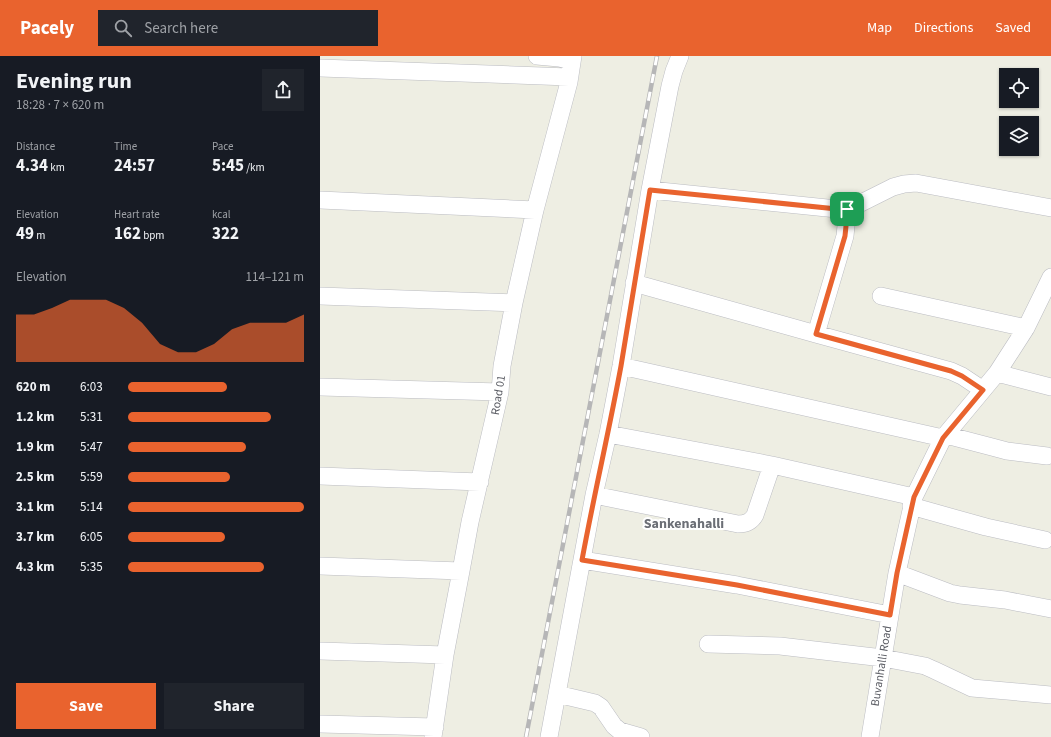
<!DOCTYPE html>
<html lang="en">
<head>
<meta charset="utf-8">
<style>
	body { margin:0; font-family:"Source Sans 3",sans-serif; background:#20242c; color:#f1f3f6; height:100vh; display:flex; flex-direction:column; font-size:15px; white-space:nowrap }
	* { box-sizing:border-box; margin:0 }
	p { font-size:13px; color:#9ea1a6 }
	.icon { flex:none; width:22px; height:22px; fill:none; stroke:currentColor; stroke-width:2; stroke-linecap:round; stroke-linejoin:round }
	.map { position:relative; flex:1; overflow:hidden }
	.side { display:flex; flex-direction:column; background:#171b24; width:320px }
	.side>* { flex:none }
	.fabs { position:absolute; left:679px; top:12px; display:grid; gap:8px }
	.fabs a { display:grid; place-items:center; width:40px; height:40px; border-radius:0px; background:#171b24; box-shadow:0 1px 3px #0004; font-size:20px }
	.pin { position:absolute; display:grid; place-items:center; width:34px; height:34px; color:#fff; margin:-17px; border-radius:8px; box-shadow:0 2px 6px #0006 }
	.round { display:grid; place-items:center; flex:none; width:42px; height:42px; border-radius:0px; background:#20242c }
	.headline { display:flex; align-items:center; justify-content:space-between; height:68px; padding:0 16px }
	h1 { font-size:22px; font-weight:700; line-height:30px }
	.metrics { display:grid; grid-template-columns:repeat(3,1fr); gap:6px; height:68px; padding:4px 16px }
	.metrics div { display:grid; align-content:center }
	.metrics b { font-size:17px; font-weight:700 }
	.metrics small { font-size:11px; font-weight:400 }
	.metrics p { font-size:11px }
	.chart { height:112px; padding:8px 16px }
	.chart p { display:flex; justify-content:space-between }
	.chart svg { width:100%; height:72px; margin-top:4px; fill:#e9632e; opacity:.7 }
	.action { display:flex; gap:8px; margin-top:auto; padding:8px 16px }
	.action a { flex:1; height:46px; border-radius:0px; background:#e9632e; color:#fff; font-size:16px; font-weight:700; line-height:46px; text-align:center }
	.action a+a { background:#20242c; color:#f1f3f6 }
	ul { padding:0 16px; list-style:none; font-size:13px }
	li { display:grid; grid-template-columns:64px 48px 1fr; align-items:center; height:30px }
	li i { height:10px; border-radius:5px; background:#e9632e }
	header { display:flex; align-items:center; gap:24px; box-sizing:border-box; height:56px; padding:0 20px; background:#e9632e; color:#fff }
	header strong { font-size:19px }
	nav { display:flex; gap:22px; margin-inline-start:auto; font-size:14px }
	.search { width:280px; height:36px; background:#20242c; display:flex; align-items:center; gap:10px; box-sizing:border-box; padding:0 14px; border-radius:0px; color:#9ea1a6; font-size:15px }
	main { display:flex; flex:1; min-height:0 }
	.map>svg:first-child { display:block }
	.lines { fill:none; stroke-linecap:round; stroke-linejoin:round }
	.minor-casing { stroke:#bbbcc2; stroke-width:18 }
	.minor { stroke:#fff; stroke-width:17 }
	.rail-casing { stroke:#b6b6b7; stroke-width:4.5 }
	.rail { stroke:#fff; stroke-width:3; stroke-dasharray:9; stroke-linecap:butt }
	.route-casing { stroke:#fff; stroke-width:8 }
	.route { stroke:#e9632e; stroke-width:5 }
	.labels { text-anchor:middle; stroke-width:4; stroke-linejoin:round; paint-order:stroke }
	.street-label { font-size:12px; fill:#5b5d64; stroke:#fff }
	.quarter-label { font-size:14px; font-weight:bold; fill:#6c6f76; stroke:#fff }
</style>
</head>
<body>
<header>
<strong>Pacely</strong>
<div class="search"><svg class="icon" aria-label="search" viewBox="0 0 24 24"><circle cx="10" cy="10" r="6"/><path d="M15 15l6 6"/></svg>Search here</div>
<nav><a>Map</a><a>Directions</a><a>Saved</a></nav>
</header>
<main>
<section class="side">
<div class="headline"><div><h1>Evening run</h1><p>18:28 · 7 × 620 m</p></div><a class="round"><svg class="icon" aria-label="share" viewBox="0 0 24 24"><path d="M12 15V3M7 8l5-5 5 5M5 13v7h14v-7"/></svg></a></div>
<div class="metrics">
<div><p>Distance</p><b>4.34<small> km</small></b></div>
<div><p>Time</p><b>24:57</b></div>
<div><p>Pace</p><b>5:45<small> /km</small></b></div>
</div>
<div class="metrics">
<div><p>Elevation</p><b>49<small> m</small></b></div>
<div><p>Heart rate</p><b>162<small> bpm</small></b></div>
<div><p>kcal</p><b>322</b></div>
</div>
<div class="chart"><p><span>Elevation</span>114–121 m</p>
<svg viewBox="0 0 160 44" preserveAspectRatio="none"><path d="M0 44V15L10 15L20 11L30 6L40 6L50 6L60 11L70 20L80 33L90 38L100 38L110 33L120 24L130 20L140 20L150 20L160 15V44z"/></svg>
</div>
<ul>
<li><b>620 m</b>6:03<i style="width:56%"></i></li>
<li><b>1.2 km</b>5:31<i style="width:81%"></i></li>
<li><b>1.9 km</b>5:47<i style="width:67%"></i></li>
<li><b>2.5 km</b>5:59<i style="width:58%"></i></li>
<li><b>3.1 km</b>5:14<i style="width:100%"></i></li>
<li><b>3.7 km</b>6:05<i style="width:55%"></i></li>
<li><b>4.3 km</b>5:35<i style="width:77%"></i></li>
</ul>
<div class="action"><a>Save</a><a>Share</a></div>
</section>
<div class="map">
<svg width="731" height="681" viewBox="0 0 731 681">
	<rect width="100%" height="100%" fill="#eeeee3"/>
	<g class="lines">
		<defs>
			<path id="minor" d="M217 0 239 2 252 5
				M0 12 249 21
				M330 134 517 153H527L535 150 573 131 584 128 596 127 731 152
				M0 144 215 154
				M314 227 496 278 631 315 642 320 663 334
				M0 240 194 247
				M561 240 706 272
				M496 278 525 180 526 170 527 153
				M301 310 623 382
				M677 317 731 331
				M0 331 180 336
				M288 378 452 409 594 441
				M626 379 672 391 687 395 727 400
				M0 420 160 426
				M274 439 418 468C426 468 431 466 435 459L452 409
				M591 450 666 471 725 484
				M262 504 417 529 570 559
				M0 510 141 515
				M577 517 630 537 640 539 685 544 731 553
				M388 588 460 590 563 602 605 610 614 614 652 632 731 639
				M0 595 125 599
				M237 638 275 647 281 651 294 670 300 675 321 681
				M0 668 115 671
				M113 681 125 599 141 515 150 466 180 336 182 310 194 247 215 154 249 26 253 0
				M229 681 274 439 288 378 301 310 330 134 350 30 354 15 360 0
				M550 681 577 517 594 441 623 382 677 317 706 272 731 221"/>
		</defs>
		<use href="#minor" class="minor-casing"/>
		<use href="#minor" class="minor"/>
		<defs>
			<path id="rail" d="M206 681 337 0"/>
		</defs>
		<use href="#rail" class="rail-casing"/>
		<use href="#rail" class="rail"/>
	</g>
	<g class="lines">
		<defs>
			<path id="route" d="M330 134 517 153H527L526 170 525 180 496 278 631 315 642 320 663 334 623 382 594 441 577 517 570 559 417 529 262 504C274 439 289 375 301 310 311 252 320 193 330 134Z"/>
		</defs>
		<use href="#route" class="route-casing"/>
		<use href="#route" class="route"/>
	</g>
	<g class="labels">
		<g class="street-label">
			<text transform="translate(178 339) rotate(-81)" y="4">Road 01</text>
			<text transform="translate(561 610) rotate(-81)" y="4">Buvanhalli Road</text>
		</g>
		<g class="quarter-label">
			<text x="364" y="472">Sankenahalli</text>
		</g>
	</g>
</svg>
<div class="fabs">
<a><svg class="icon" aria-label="locate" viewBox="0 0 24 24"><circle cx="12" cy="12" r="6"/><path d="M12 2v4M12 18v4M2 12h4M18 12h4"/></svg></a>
<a><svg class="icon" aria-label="layers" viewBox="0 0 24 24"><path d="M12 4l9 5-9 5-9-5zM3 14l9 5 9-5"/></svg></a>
</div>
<div class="pin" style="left:527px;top:153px;background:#1e9e55"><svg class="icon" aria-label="arrive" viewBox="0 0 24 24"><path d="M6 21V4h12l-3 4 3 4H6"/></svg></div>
</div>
</main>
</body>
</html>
